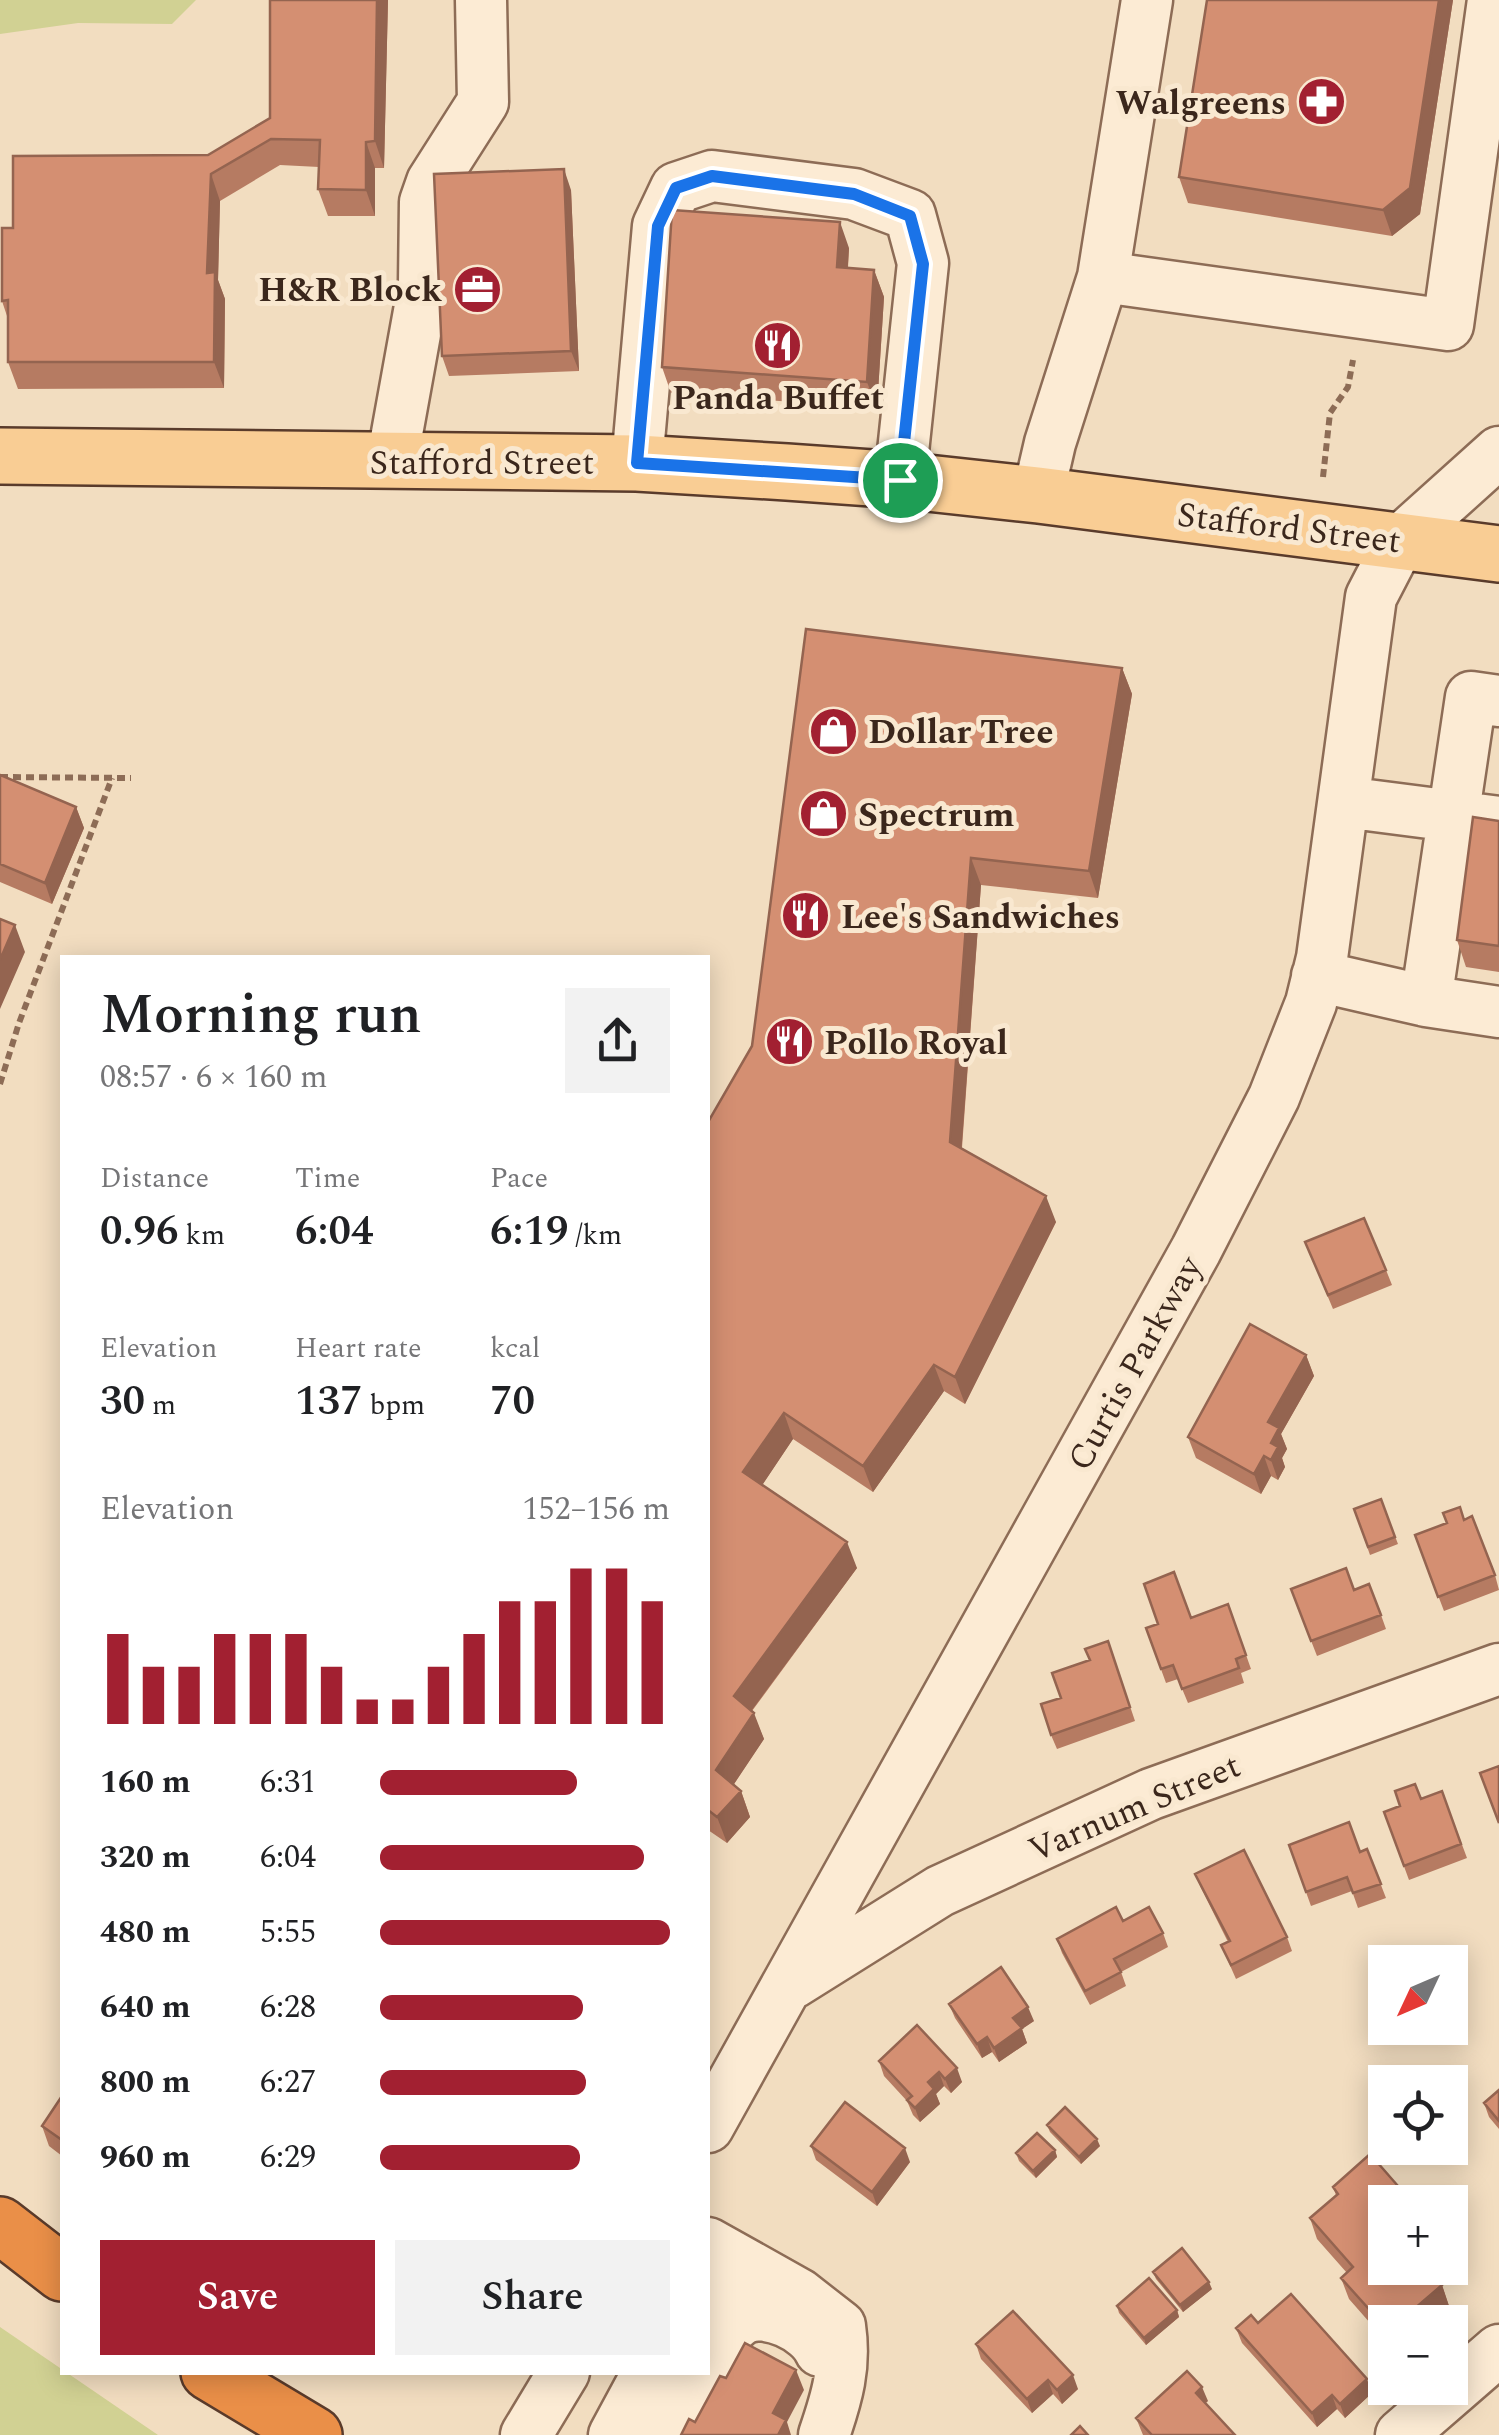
<!DOCTYPE html>
<html lang="en">
<head>
<meta charset="utf-8">
<style>
	body { margin:0; font-family:Spectral,serif; background:#f2f2f2; color:#202124; height:100vh; display:flex; flex-direction:column; font-size:38px; white-space:nowrap }
	* { box-sizing:border-box; margin:0 }
	p { font-size:32px; color:#757577 }
	.icon { flex:none; width:55px; height:55px; fill:none; stroke:currentColor; stroke-width:2; stroke-linecap:round; stroke-linejoin:round }
	.map { position:relative; flex:1; overflow:hidden }
	.sheet { position:absolute; left:60px; top:955px; width:650px; height:1420px; display:flex; flex-direction:column; background:#fff; border-radius:0px; box-shadow:0 5px 25px #0003 }
	.sheet>* { flex:none }
	.needle { width:65px; rotate:226deg }
	.fabs { position:absolute; left:1368px; top:1945px; display:grid; gap:20px }
	.fabs a { display:grid; place-items:center; width:100px; height:100px; border-radius:0px; background:#fff; box-shadow:0 5px 25px #0003; font-size:50px }
	.pin { position:absolute; display:grid; place-items:center; width:85px; height:85px; color:#fff; margin:-42px; border:5px solid #fff; border-radius:50%; box-shadow:0 2px 10px #0007 }
	.round { display:grid; place-items:center; flex:none; width:105px; height:105px; border-radius:0px; background:#f2f2f2 }
	.summary { display:flex; align-items:center; justify-content:space-between; height:170px; padding:0 40px }
	h1 { font-size:55px; font-weight:600; line-height:75px }
	.stats { display:grid; grid-template-columns:repeat(3,1fr); gap:15px; height:170px; padding:10px 40px }
	.stats div { display:grid; align-content:center }
	.stats b { font-size:42px; font-weight:600 }
	.stats small { font-size:28px; font-weight:400 }
	.stats p { font-size:28px }
	.chart { height:280px; padding:20px 40px }
	.chart p { display:flex; justify-content:space-between }
	.chart svg { width:100%; height:180px; margin-top:10px; stroke:#a22031; stroke-width:6 }
	.button { display:flex; gap:20px; margin-top:auto; padding:20px 40px }
	.button a { flex:1; height:115px; border-radius:0px; background:#a22031; color:#fff; font-size:40px; font-weight:600; line-height:115px; text-align:center }
	.button a+a { background:#f2f2f2; color:#202124 }
	ul { padding:0 40px; list-style:none; font-size:32px }
	li { display:grid; grid-template-columns:160px 120px 1fr; align-items:center; height:75px }
	li i { height:25px; border-radius:12px; background:#a22031 }
	.map>svg:first-child { display:block }
	.green { fill:#d1d193 }
	.lines { fill:none; stroke-linecap:round; stroke-linejoin:round }
	.minor-casing { stroke:#8d6c56; stroke-width:55 }
	.major-casing { stroke:#5a3b2b; stroke-width:60 }
	.highway-casing { stroke:#5a3b2b; stroke-width:60 }
	.path { stroke:#8d6c56; stroke-width:6; stroke-dasharray:8 5; stroke-linecap:butt }
	.minor { stroke:#fcebd4; stroke-width:50 }
	.major { stroke:#f9cd94; stroke-width:55 }
	.highway { stroke:#ea8f48; stroke-width:55 }
	.wall { fill:#b67b62 }
	.shaded-wall { fill:#946450 }
	.building { fill:#d48f72; stroke:#946450; stroke-width:2.5 }
	.route-casing { stroke:#fff; stroke-width:20 }
	.route { stroke:#1a73e8; stroke-width:12 }
	.labels { text-anchor:middle; stroke-width:10; stroke-linejoin:round; paint-order:stroke }
	.poi-label { font-size:35px; font-weight:bold; fill:#3b271c; stroke:#f9e8d0; text-anchor:start }
	.street-label { font-size:35px; fill:#3b271c; stroke:#f9e8d0 }
</style>
</head>
<body>
<div class="map">
<svg width="1499" height="2435" viewBox="0 0 1499 2435">
	<rect width="100%" height="100%" fill="#f2ddc0"/>
	<path class="green" d="M0 0H196L172 24 78 23 0 34Z
		M0 2327 158 2435H0Z"/>
	<g class="lines">
		<defs>
			<path id="minor" d="M1103 277 1147 0
				M392 461 424 284 425 202 432 182 483 102 481 0
				M637 463 658 226 676 188 712 176 854 194 910 215 923 263 900 480
				M1038 495 1050 443 1103 277 1448 325 1493 0
				M1499 701 1471 697 1426 1001 1499 1012
				M1344 802 1499 822
				M1317 976 1426 1001
				M793 1983 940 1891 1151 1794 1499 1669
				M708 2127 1196 1250 1274 1097 1311 1003 1322 958 1371 597 1400 541 1499 452
				M708 2243 799 2294 840 2326C846 2367 837 2397 824 2435
				M708 2294 753 2269
				M708 2364C717 2349 726 2329 743 2319 766 2307 810 2328 820 2351
				M526 2435 564 2372
				M614 2435 648 2372
				M666 2435 703 2372
				M1401 2435 1499 2350"/>
			<path id="major" d="M0 456 637 463 787 472 900 480 1038 495 1499 554"/>
			<path id="highway" d="M0 2225 62 2273
				M209 2372 314 2435"/>
		</defs>
		<use href="#minor" class="minor-casing"/>
		<use href="#major" class="major-casing"/>
		<use href="#highway" class="highway-casing"/>
		<path class="path" d="M1323 477 1330 413 1348 387 1353 360
			M0 777 131 778
			M0 1084 19 1023 112 778"/>
		<use href="#minor" class="minor"/>
		<use href="#major" class="major"/>
		<use href="#highway" class="highway"/>
	</g>
	<path class="wall" d="M270 0H388L384 168H375V216H328L318 189 319 167 280 165 220 201 218 280 225 299 224 388 18 389 8 362V319L2 301 13 228 208 155 270 118Z
		M1207 0H1453L1420 214 1392 236 1188 203 1179 177Z
		M571 190 579 371 449 376 442 356Z
		M849 248 848 268 874 270 884 297 877 408 671 393 662 367Z
		M1122 668 1132 694 1098 898 981 885 962 1148 1056 1222 965 1404 944 1391 873 1492 793 1439 762 1485 857 1568 752 1711 764 1739 734 1784 741 1791 750 1817 727 1843 708 1830V1122Z
		M0 775 76 807 84 828 52 904 0 882Z
		M1499 821V972L1466 967 1457 940Z
		M1305 1242 1386 1270 1392 1285 1333 1309Z
		M1306 1355 1314 1376 1281 1434 1287 1449 1282 1458 1285 1467 1278 1480 1271 1476 1261 1494 1196 1458 1188 1437Z
		M1381 1499 1398 1544 1370 1555 1354 1509Z
		M1464 1520 1495 1575 1499 1590 1444 1611 1415 1535Z
		M1291 1589 1354 1590 1381 1615 1386 1629 1317 1656Z
		M1228 1604 1251 1669 1241 1673 1244 1683 1188 1703 1178 1679 1166 1683 1146 1628 1191 1618Z
		M1108 1641 1135 1721 1057 1749 1051 1735 1061 1698 1090 1660Z
		M1442 1791 1467 1858 1409 1880 1384 1812Z
		M1289 1845 1360 1852 1367 1849 1386 1898 1358 1908 1352 1891 1311 1906Z
		M1195 1874 1287 1937 1292 1951 1236 1979 1221 1945 1228 1942 1201 1888Z
		M1123 1921 1163 1933 1168 1947 1121 1972 1126 1986 1090 2005 1062 1953 1057 1939Z
		M949 2004 1034 2021 1022 2029 1027 2043 999 2062 992 2052 982 2058 955 2018Z
		M917 2025 962 2082 951 2093 944 2086 936 2094 940 2104 920 2122 913 2115 907 2101 884 2076 879 2061Z
		M1499 2090V2129L1489 2117 1484 2103Z
		M62 2096V2156L49 2146 42 2126Z
		M1047 2125 1100 2146 1081 2164 1050 2132Z
		M811 2146 910 2162 877 2206 816 2160Z
		M1055 2150 1057 2157 1036 2178 1019 2161 1016 2153Z
		M1333 2187 1385 2202V2268L1442 2285 1449 2306 1430 2322H1385V2340L1349 2299 1341 2278 1347 2273 1317 2239 1310 2218 1336 2195Z
		M1153 2272 1212 2289 1183 2312 1156 2279Z
		M1117 2306 1177 2310 1179 2317 1146 2345 1119 2313Z
		M1258 2323 1372 2393 1345 2418 1337 2409 1317 2427 1242 2343 1236 2328Z
		M976 2344 1078 2389 1062 2404 1053 2394 1032 2413 981 2359Z
		M1208 2401 1205 2403 1235 2435H1143L1136 2418Z"/>
	<path class="shaded-wall" d="M377 0H388L384 168 375 141Z
		M1439 0H1453L1420 214 1392 236 1383 210Z
		M366 142 375 168V216L366 190Z
		M564 169 571 190 579 371 571 351Z
		M211 174 220 201 218 280 225 299 224 388 214 362 207 273Z
		M840 222 849 248 846 294 837 267Z
		M874 270 884 297 877 408 867 382Z
		M1122 668 1132 694 1098 898 1089 871Z
		M76 807 84 828 52 904 45 883Z
		M971 858 981 885 960 1169 950 1142Z
		M15 925 25 952 0 1009V960Z
		M1046 1196 1056 1222 965 1404 955 1377Z
		M1306 1355 1314 1376 1281 1434 1287 1449 1282 1458 1285 1467 1278 1480 1271 1460 1268 1422Z
		M934 1365 944 1391 873 1492 863 1466Z
		M784 1413 793 1439 753 1499 743 1472Z
		M1264 1456 1271 1476 1261 1494 1254 1474Z
		M847 1542 857 1568 743 1722 734 1696Z
		M754 1713 764 1739 726 1796 716 1770Z
		M741 1791 750 1817 727 1843 717 1817Z
		M1028 2007 1034 2021 1022 2029 1027 2043 999 2062 994 2048 1013 2018Z
		M987 2037 992 2052 982 2058 977 2044Z
		M957 2068 962 2082 951 2093 945 2079Z
		M939 2072 944 2086 936 2094 940 2104 920 2122 915 2108 928 2082Z
		M1097 2139 1100 2146 1081 2164 1079 2157Z
		M905 2148 910 2162 877 2206 872 2192Z
		M1055 2150 1057 2157 1036 2178 1033 2171Z
		M1398 2186 1404 2202H1385V2224L1373 2207Z
		M1209 2282 1212 2289 1183 2312 1180 2305Z
		M1442 2285 1449 2306 1430 2322H1399Z
		M1177 2310 1179 2317 1146 2345 1144 2338Z
		M796 2370 804 2390 787 2422 791 2435H778L773 2413Z
		M1073 2375 1078 2389 1062 2404 1057 2390Z
		M1367 2379 1372 2393 1345 2418 1340 2404Z
		M1048 2380 1053 2394 1032 2413 1027 2399Z
		M1202 2387 1208 2401 1201 2407 1196 2393Z
		M1332 2395 1337 2409 1317 2427 1312 2413Z"/>
	<path class="building" d="M270 0H377L375 141 366 142V190L318 189 320 140 271 139 211 174 207 273 215 272 214 362H8V300L2 301V228H13V156L208 155 270 118Z
		M1207 0H1439L1410 188 1383 210 1179 177Z
		M564 169 571 351 442 356 434 174Z
		M672 210 840 222 837 267 874 270 867 382 662 367Z
		M806 629 1122 668 1089 871 971 858 950 1142 1046 1196 955 1377 934 1365 863 1466 784 1413 743 1472 847 1542 734 1696 754 1713 716 1770 741 1791 717 1817 708 1810V1122L752 1046Z
		M0 775 76 807 45 883 0 864Z
		M1473 817 1499 821V946L1457 940Z
		M0 919 15 925 0 960Z
		M1364 1218 1386 1270 1328 1295 1305 1242Z
		M1250 1324 1306 1355 1268 1422 1279 1428 1271 1443 1278 1447 1271 1460 1264 1456 1254 1474 1188 1437Z
		M1381 1499 1395 1537 1368 1547 1354 1509Z
		M1460 1507 1464 1520 1472 1516 1495 1575 1438 1597 1415 1535 1447 1523 1443 1513Z
		M1346 1568 1354 1590 1369 1584 1381 1615 1311 1641 1291 1589Z
		M1174 1572 1191 1618 1228 1604 1246 1655 1236 1659 1239 1668 1182 1689 1173 1665 1161 1669 1146 1628 1158 1624 1144 1584Z
		M1108 1641 1130 1707 1051 1735 1041 1704 1061 1698 1052 1673 1090 1660 1085 1649Z
		M1499 1766V1823L1480 1773Z
		M1415 1784 1421 1799 1442 1791 1461 1844 1404 1866 1384 1812 1400 1806 1395 1791Z
		M1349 1822 1360 1852 1367 1849 1381 1884 1353 1893 1347 1877 1306 1892 1289 1845Z
		M1244 1850 1287 1937 1231 1965 1221 1945 1230 1941 1195 1874Z
		M1116 1907 1123 1921 1149 1907 1163 1933 1114 1959 1121 1972 1085 1991 1057 1939Z
		M1001 1967 1028 2007 1013 2018 1022 2028 994 2048 987 2037 977 2044 949 2004Z
		M917 2025 957 2068 945 2079 939 2072 928 2082 934 2089 915 2108 907 2100 912 2096 879 2061Z
		M1499 2090V2121L1484 2103Z
		M62 2096V2140L42 2126Z
		M845 2102 905 2148 872 2192 811 2146Z
		M1065 2107 1097 2139 1079 2157 1047 2125Z
		M1037 2133 1055 2150 1033 2171 1016 2153Z
		M1370 2154 1398 2186 1373 2207 1385 2220V2268H1426L1442 2285 1399 2322H1385V2327L1341 2278 1353 2267 1310 2218 1338 2194 1333 2187Z
		M1182 2248 1209 2282 1180 2305 1153 2272Z
		M1149 2278 1177 2310 1144 2338 1117 2306Z
		M1291 2294 1367 2379 1340 2404 1332 2395 1312 2413 1236 2328 1251 2315 1258 2323Z
		M1013 2311 1073 2375 1057 2390 1048 2380 1027 2399 976 2344Z
		M745 2343 796 2370 773 2413 786 2420 778 2435H681L689 2419 695 2422 720 2376 726 2378Z
		M1187 2371 1202 2387 1196 2393 1235 2435H1152L1136 2418Z
		M1080 2426 1088 2435H1071Z"/>
	<g class="lines">
		<defs>
			<path id="route" d="M712 176 854 194 910 216 923 264 900 480 637 463 658 226 676 188Z"/>
		</defs>
		<use href="#route" class="route-casing"/>
		<use href="#route" class="route"/>
	</g>
	<defs>
		<symbol id="pharmacy-disc" viewBox="-11 -11 22 22"><circle r="9.5" fill="#a22031" stroke="#f9e8d0"/><path d="M-2-6h4v4h4v4h-4v4h-4v-4h-4v-4h4Z" fill="#fff"/></symbol>
		<symbol id="office-disc" viewBox="-11 -11 22 22"><circle r="9.5" fill="#a22031" stroke="#f9e8d0"/><path d="M-6-3h4V-5.5h4V-3h4V5H-6ZM-1-4.5V-3h2v-1.5ZM-6 0V1H6V0Z" fill="#fff"/></symbol>
		<symbol id="restaurant-disc" viewBox="-11 -11 22 22"><circle r="9.5" fill="#a22031" stroke="#f9e8d0"/><path d="M-5-6h1v4h1v-4h1v4h1v-4h1v5L-1.5 .5V6h-2V.5L-5-1ZM5-6V6H3V1.5H1.5Q1.5-4 5-6Z" fill="#fff"/></symbol>
		<symbol id="shop-disc" viewBox="-11 -11 22 22"><circle r="9.5" fill="#a22031" stroke="#f9e8d0"/><path d="M-5-2.5h2.3a2.7 3.5 0 0 1 5.4 0H5L5.5 6h-11ZM-1.5-2.5h3a1.5 2.3 0 0 0-3 0Z" fill="#fff"/></symbol>
	</defs>
	<g fill-rule="evenodd">
		<use href="#pharmacy-disc" x="1294" y="74" width="55" height="55"/>
		<use href="#office-disc" x="450" y="262" width="55" height="55"/>
		<use href="#restaurant-disc" x="750" y="318" width="55" height="55"/>
		<use href="#shop-disc" x="806" y="704" width="55" height="55"/>
		<use href="#shop-disc" x="796" y="786" width="55" height="55"/>
		<use href="#restaurant-disc" x="778" y="888" width="55" height="55"/>
		<use href="#restaurant-disc" x="762" y="1014" width="55" height="55"/>
	</g>
	<g class="labels">
		<g class="poi-label">
			<text x="1286" y="114" text-anchor="end">Walgreens</text>
			<text x="442" y="301" text-anchor="end">H&amp;R Block</text>
			<text x="778" y="409" text-anchor="middle">Panda Buffet</text>
			<text x="868" y="743">Dollar Tree</text>
			<text x="858" y="826">Spectrum</text>
			<text x="841" y="928">Lee's Sandwiches</text>
			<text x="824" y="1054">Pollo Royal</text>
		</g>
		<g class="street-label">
			<text x="482" y="474">Stafford Street</text>
			<text transform="translate(1289 527) rotate(7)" y="12">Stafford Street</text>
			<text transform="translate(1134 1363) rotate(-61)" y="12">Curtis Parkway</text>
			<text transform="translate(1134 1807) rotate(-23)" y="12">Varnum Street</text>
		</g>
	</g>
</svg>
<div class="fabs">
<a><svg class="needle" viewBox="-14 -14 28 28"><path d="M0-13l5 13h-10z" fill="#e53935"/><path d="M0 13l5-13h-10z" fill="#757577"/></svg></a>
<a><svg class="icon" aria-label="locate" viewBox="0 0 24 24"><circle cx="12" cy="12" r="6"/><path d="M12 2v4M12 18v4M2 12h4M18 12h4"/></svg></a>
<a>+</a>
<a>−</a>
</div>
<div class="pin" style="left:900px;top:480px;background:#1e9e55"><svg class="icon" aria-label="arrive" viewBox="0 0 24 24"><path d="M6 21V4h12l-3 4 3 4H6"/></svg></div>
<section class="sheet">
<div class="summary"><div><h1>Morning run</h1><p>08:57 · 6 × 160 m</p></div><a class="round"><svg class="icon" aria-label="share" viewBox="0 0 24 24"><path d="M12 15V3M7 8l5-5 5 5M5 13v7h14v-7"/></svg></a></div>
<div class="stats">
<div><p>Distance</p><b>0.96<small> km</small></b></div>
<div><p>Time</p><b>6:04</b></div>
<div><p>Pace</p><b>6:19<small> /km</small></b></div>
</div>
<div class="stats">
<div><p>Elevation</p><b>30<small> m</small></b></div>
<div><p>Heart rate</p><b>137<small> bpm</small></b></div>
<div><p>kcal</p><b>70</b></div>
</div>
<div class="chart"><p><span>Elevation</span>152–156 m</p>
<svg viewBox="0 0 160 44" preserveAspectRatio="none"><path d="M5 44V22M15 44V30M25 44V30M35 44V22M45 44V22M55 44V22M65 44V30M75 44V38M85 44V38M95 44V30M105 44V22M115 44V14M125 44V14M135 44V6M145 44V6M155 44V14"/></svg>
</div>
<ul>
<li><b>160 m</b>6:31<i style="width:68%"></i></li>
<li><b>320 m</b>6:04<i style="width:91%"></i></li>
<li><b>480 m</b>5:55<i style="width:100%"></i></li>
<li><b>640 m</b>6:28<i style="width:70%"></i></li>
<li><b>800 m</b>6:27<i style="width:71%"></i></li>
<li><b>960 m</b>6:29<i style="width:69%"></i></li>
</ul>
<div class="button"><a>Save</a><a>Share</a></div>
</section>
</div>
</body>
</html>
